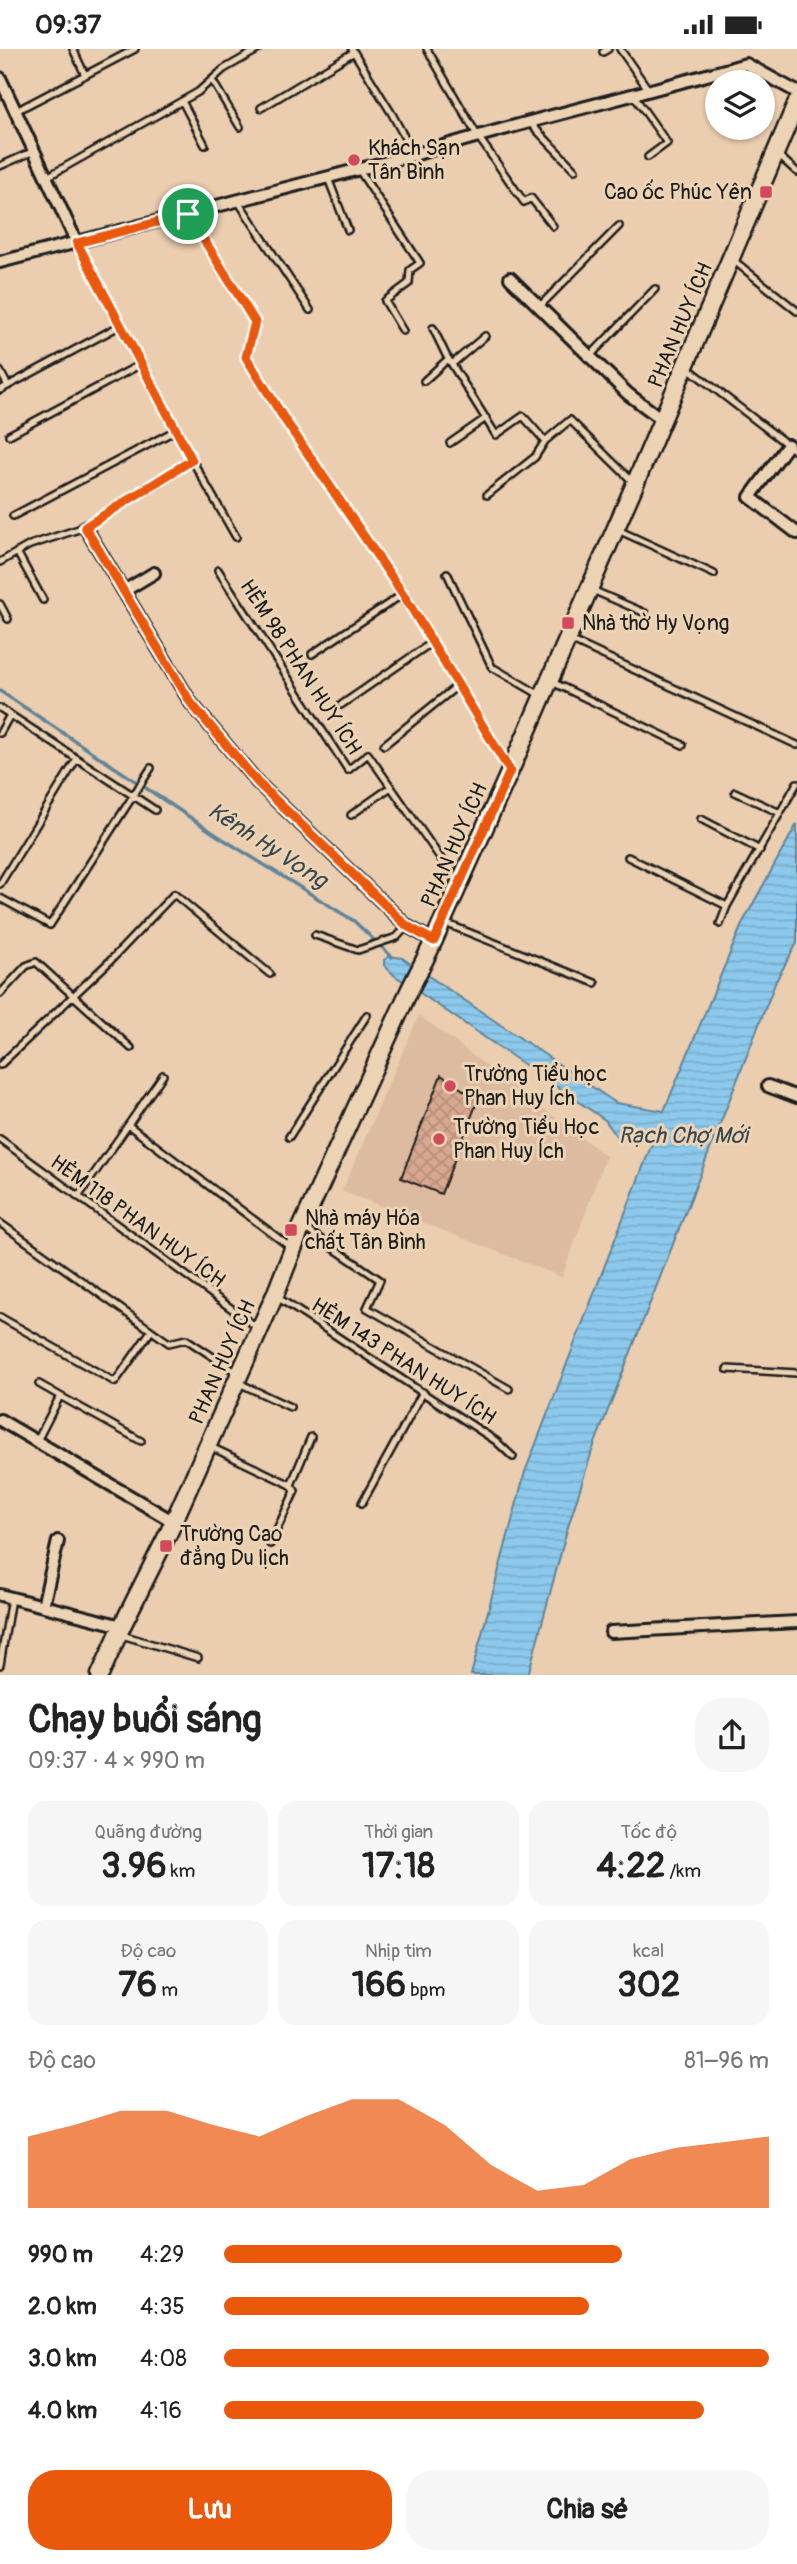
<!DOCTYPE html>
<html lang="vi">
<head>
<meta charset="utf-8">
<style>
	body { margin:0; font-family:Pangolin,sans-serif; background:#f6f6f6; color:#222; height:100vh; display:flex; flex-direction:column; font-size:26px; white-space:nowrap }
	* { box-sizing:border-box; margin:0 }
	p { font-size:23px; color:#767676 }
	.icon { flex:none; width:38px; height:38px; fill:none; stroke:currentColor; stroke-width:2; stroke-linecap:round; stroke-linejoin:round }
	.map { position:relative; height:1626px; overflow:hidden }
	.drawer { display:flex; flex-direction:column; background:#fff; flex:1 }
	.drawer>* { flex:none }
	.controls { position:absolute; left:705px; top:21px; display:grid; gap:14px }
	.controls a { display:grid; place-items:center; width:70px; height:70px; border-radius:50%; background:#fff; box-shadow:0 2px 5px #0004; font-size:35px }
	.pin { position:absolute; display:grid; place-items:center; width:60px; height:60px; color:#fff; margin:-30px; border:4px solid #fff; border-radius:50%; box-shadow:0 2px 7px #0007 }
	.round { display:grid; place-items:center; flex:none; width:74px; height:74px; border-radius:28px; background:#f6f6f6 }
	.overview { display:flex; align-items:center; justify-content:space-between; height:119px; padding:0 28px }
	h1 { font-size:38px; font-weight:700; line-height:52px }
	.figures { display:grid; grid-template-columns:repeat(3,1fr); gap:10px; height:119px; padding:7px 28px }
	.figures div { display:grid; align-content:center; border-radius:18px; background:#f6f6f6; text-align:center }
	.figures b { font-size:35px; font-weight:700 }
	.figures small { font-size:19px; font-weight:400 }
	.figures p { font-size:19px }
	.chart { height:196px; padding:14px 28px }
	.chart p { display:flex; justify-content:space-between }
	.chart svg { width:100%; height:126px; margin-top:7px; fill:#ea580c; opacity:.7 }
	.primary-button { display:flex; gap:14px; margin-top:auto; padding:14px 28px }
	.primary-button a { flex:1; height:80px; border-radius:28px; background:#ea580c; color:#fff; font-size:28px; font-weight:700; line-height:80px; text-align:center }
	.primary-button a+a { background:#f6f6f6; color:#222 }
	ul { padding:0 28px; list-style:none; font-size:23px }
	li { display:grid; grid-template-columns:112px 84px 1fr; align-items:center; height:52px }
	li i { height:18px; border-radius:9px; background:#ea580c }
	.status { display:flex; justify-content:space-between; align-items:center; height:49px; padding:0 35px; background:#fff; direction:ltr }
	.status svg { height:19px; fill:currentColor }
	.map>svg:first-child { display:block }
	.built { fill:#ddbba0 }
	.water { fill:url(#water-rules); stroke:#5f8499; stroke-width:2 }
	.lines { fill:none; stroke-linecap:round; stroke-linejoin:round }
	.stream { stroke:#5f8499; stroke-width:3.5 }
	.building { fill:url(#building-cross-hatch); stroke:#1c1c1c; stroke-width:2 }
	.service-casing { stroke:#1c1c1c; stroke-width:10 }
	.minor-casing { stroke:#1c1c1c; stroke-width:16 }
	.secondary-casing { stroke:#1c1c1c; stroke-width:21 }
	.service { stroke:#ecd3b4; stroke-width:5 }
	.minor { stroke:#ecd3b4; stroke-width:10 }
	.secondary { stroke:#ecd3b4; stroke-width:16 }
	.route-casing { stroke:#fff; stroke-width:14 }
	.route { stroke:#ea580c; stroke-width:9 }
	.poi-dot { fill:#d1495b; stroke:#ecd3b4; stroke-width:2.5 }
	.labels { text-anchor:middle; stroke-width:6; stroke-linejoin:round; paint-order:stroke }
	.poi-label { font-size:21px; fill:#1c1c1c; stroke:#ecd3b4; text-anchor:start }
	.street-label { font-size:21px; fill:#1c1c1c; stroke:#ecd3b4 }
	.water-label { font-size:23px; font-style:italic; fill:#384750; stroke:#ecd3b4 }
</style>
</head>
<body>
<div class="status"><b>09:37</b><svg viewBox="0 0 49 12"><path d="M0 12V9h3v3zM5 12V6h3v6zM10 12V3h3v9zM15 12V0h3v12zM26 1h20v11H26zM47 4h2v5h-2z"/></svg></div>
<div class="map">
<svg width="797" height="1626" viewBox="0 0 797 1626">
	<defs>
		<pattern id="water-rules" width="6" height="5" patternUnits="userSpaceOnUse" patternTransform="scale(1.75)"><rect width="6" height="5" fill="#8cc9ec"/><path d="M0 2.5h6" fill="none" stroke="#78acca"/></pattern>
		<pattern id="building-cross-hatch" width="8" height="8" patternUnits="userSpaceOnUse" patternTransform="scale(1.75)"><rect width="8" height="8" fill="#d7a78f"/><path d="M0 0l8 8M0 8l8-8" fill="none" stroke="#b88f7b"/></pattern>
	</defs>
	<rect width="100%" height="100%" fill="#ebcdaf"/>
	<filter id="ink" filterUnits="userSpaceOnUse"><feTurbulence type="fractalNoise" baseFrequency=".0143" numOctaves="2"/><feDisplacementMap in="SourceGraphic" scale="14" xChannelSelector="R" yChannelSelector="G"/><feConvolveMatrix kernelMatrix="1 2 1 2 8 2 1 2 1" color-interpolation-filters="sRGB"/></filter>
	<g filter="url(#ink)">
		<path class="built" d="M419 966 606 1107 562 1228 342 1142Z"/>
		<path class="water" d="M797 775V894L776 932 592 1402 567 1481 528 1626H471L525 1423 653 1092 617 1088 605 1071 394 926 384 916V911L390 907 402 909 616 1054 664 1062 743 873Z"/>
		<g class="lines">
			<path class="stream" d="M0 642 218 787 354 872 392 908"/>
		</g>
		<path class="building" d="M441 1026 478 1051 441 1145 401 1129Z"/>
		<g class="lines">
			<defs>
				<path id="service" d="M73 0 85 26
					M352 0 392 65 414 106
					M427 0 477 86 524 153 531 149 553 177
					M620 0 648 40
					M603 3 608 0
					M212 31 240 78
					M634 47 667 94 648 108
					M182 52 205 96
					M261 59 354 3
					M16 62 135 0
					M530 74 575 121
					M778 106 797 123
					M0 117 34 102
					M359 121 420 214 410 221 409 234 385 252 403 282
					M47 128 198 43 224 20 259 0
					M328 129 348 181
					M238 152 310 261
					M188 165 255 273 246 308 283 368 403 545 508 719
					M77 194 192 411 236 488
					M733 211 797 262
					M539 258 619 177
					M433 279 446 306 496 386 523 367 545 392
					M590 307 655 240
					M452 315 485 287
					M688 319 797 403
					M0 322 8 337
					M424 332 448 310
					M0 341 121 276
					M9 386 141 315
					M450 394 486 369
					M487 446 535 408 545 392 570 371 632 432
					M13 467 176 381
					M618 481 714 525
					M17 503 43 551
					M0 513 30 496 85 478 192 411
					M218 521 348 721 368 705 457 833
					M447 524 492 618 540 646
					M590 540 645 564
					M0 555 8 570
					M570 591 797 696
					M312 605 403 545
					M550 632 683 696
					M341 656 431 594
					M0 659 155 761
					M0 684 10 666
					M384 696 457 637
					M735 743 780 764
					M351 766 391 738
					M701 770 760 801
					M628 808 727 857
					M0 835 76 711
					M0 849 50 876 151 719
					M445 874 595 934
					M720 875 727 857 797 734
					M315 886 358 901 397 888 407 877
					M0 945 26 917 36 913 131 999
					M0 1016 110 912 174 845 270 925
					M128 1076 290 1198
					M289 1088 367 966
					M0 1090 258 1279
					M78 1148 163 1026
					M0 1174 169 1294 186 1290 236 1323
					M304 1179 380 1231 367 1259 509 1340
					M277 1248 496 1392 513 1408
					M0 1268 115 1333 151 1282
					M727 1320 797 1324
					M239 1334 290 1358
					M60 1347 141 1392
					M37 1392 60 1347 39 1335
					M211 1398 291 1436
					M362 1454 423 1343
					M270 1495 295 1442 291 1436 311 1388
					M122 1586 198 1609
					M0 1616 11 1549"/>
				<path id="minor" d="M0 29 77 194
					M0 213 414 106C523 72 635 47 746 15L797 43
					M510 229 628 345 663 371
					M788 396 750 448 797 484
					M85 478 191 654 258 734 407 877 434 892
					M124 542 154 524
					M768 1037 797 1048
					M0 1371 174 1473
					M0 1546 122 1577
					M43 1557 58 1492
					M611 1583 797 1573"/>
				<path id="secondary" d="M100 1626 122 1577 169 1483 275 1246 302 1177 409 942 430 900 510 722 635 435 797 53"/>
			</defs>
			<use href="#service" class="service-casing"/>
			<use href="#minor" class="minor-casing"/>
			<use href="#secondary" class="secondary-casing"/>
			<use href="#service" class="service"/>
			<use href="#minor" class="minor"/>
			<use href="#secondary" class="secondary"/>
		</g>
	</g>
	<g class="lines" filter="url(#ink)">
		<defs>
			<path id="route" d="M188 165 255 273 246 308 283 368 403 545 510 722 434 892 407 877 258 734 191 654 85 478 192 411 77 194Z"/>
		</defs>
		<use href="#route" class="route-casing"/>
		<use href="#route" class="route"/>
	</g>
	<g class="poi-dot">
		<circle cx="354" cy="111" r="7"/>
		<rect x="759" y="136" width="14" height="14" rx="3.5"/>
		<rect x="561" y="567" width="14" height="14" rx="3.5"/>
		<circle cx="450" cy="1037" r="7"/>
		<circle cx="439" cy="1090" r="7"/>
		<rect x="284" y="1174" width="14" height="14" rx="3.5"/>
		<rect x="159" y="1490" width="14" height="14" rx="3.5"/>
	</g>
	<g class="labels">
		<g class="poi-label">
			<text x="368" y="106">Khách Sạn<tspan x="368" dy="24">Tân Bình</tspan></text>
			<text x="752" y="150" text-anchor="end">Cao ốc Phúc Yên</text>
			<text x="582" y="581">Nhà thờ Hy Vọng</text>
			<text x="464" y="1032">Trường Tiểu học<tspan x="464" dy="24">Phan Huy Ích</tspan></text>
			<text x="453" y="1085">Trường Tiểu Học<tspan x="453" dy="24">Phan Huy Ích</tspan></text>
			<text x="305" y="1176">Nhà máy Hóa<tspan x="305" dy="24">chất Tân Bình</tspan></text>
			<text x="180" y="1492">Trường Cao<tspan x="180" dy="24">đẳng Du lịch</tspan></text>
		</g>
		<g class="street-label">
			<text transform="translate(680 276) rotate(-67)" y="7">PHAN HUY ÍCH</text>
			<text transform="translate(301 618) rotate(57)" y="7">HẺM 98 PHAN HUY ÍCH</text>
			<text transform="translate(454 796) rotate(-66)" y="7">PHAN HUY ÍCH</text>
			<text transform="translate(138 1172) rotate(36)" y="7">HẺM 118 PHAN HUY ÍCH</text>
			<text transform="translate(404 1312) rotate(33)" y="7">HẺM 143 PHAN HUY ÍCH</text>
			<text transform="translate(222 1313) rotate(-66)" y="7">PHAN HUY ÍCH</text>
		</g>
		<g class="water-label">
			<text transform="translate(268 796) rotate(33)" y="8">Kênh Hy Vọng</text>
			<text x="683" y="1094">Rạch Chợ Mới</text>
		</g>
	</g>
</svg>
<div class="controls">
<a><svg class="icon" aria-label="layers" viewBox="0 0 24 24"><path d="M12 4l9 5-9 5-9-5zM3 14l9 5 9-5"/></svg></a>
</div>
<div class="pin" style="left:188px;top:165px;background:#1e9e55"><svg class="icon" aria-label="arrive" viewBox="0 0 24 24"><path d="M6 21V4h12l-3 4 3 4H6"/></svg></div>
</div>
<section class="drawer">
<div class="overview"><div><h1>Chạy buổi sáng</h1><p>09:37 · 4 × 990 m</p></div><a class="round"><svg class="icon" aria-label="share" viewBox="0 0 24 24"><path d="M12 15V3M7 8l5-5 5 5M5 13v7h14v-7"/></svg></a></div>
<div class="figures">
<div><p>Quãng đường</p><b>3.96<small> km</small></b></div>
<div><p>Thời gian</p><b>17:18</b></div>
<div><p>Tốc độ</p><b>4:22<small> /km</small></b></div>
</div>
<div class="figures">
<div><p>Độ cao</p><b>76<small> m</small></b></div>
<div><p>Nhịp tim</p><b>166<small> bpm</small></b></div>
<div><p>kcal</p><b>302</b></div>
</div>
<div class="chart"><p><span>Độ cao</span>81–96 m</p>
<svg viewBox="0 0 160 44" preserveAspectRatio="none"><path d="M0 44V19L10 15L20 10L30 10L40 15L50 19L60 12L70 6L80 6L90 15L100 29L110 38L120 36L130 27L140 23L150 21L160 19V44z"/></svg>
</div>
<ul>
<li><b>990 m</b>4:29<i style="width:73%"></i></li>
<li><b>2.0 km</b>4:35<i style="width:67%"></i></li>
<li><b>3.0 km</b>4:08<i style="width:100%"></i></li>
<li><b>4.0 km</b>4:16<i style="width:88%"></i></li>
</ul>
<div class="primary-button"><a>Lưu</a><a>Chia sẻ</a></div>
</section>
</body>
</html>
